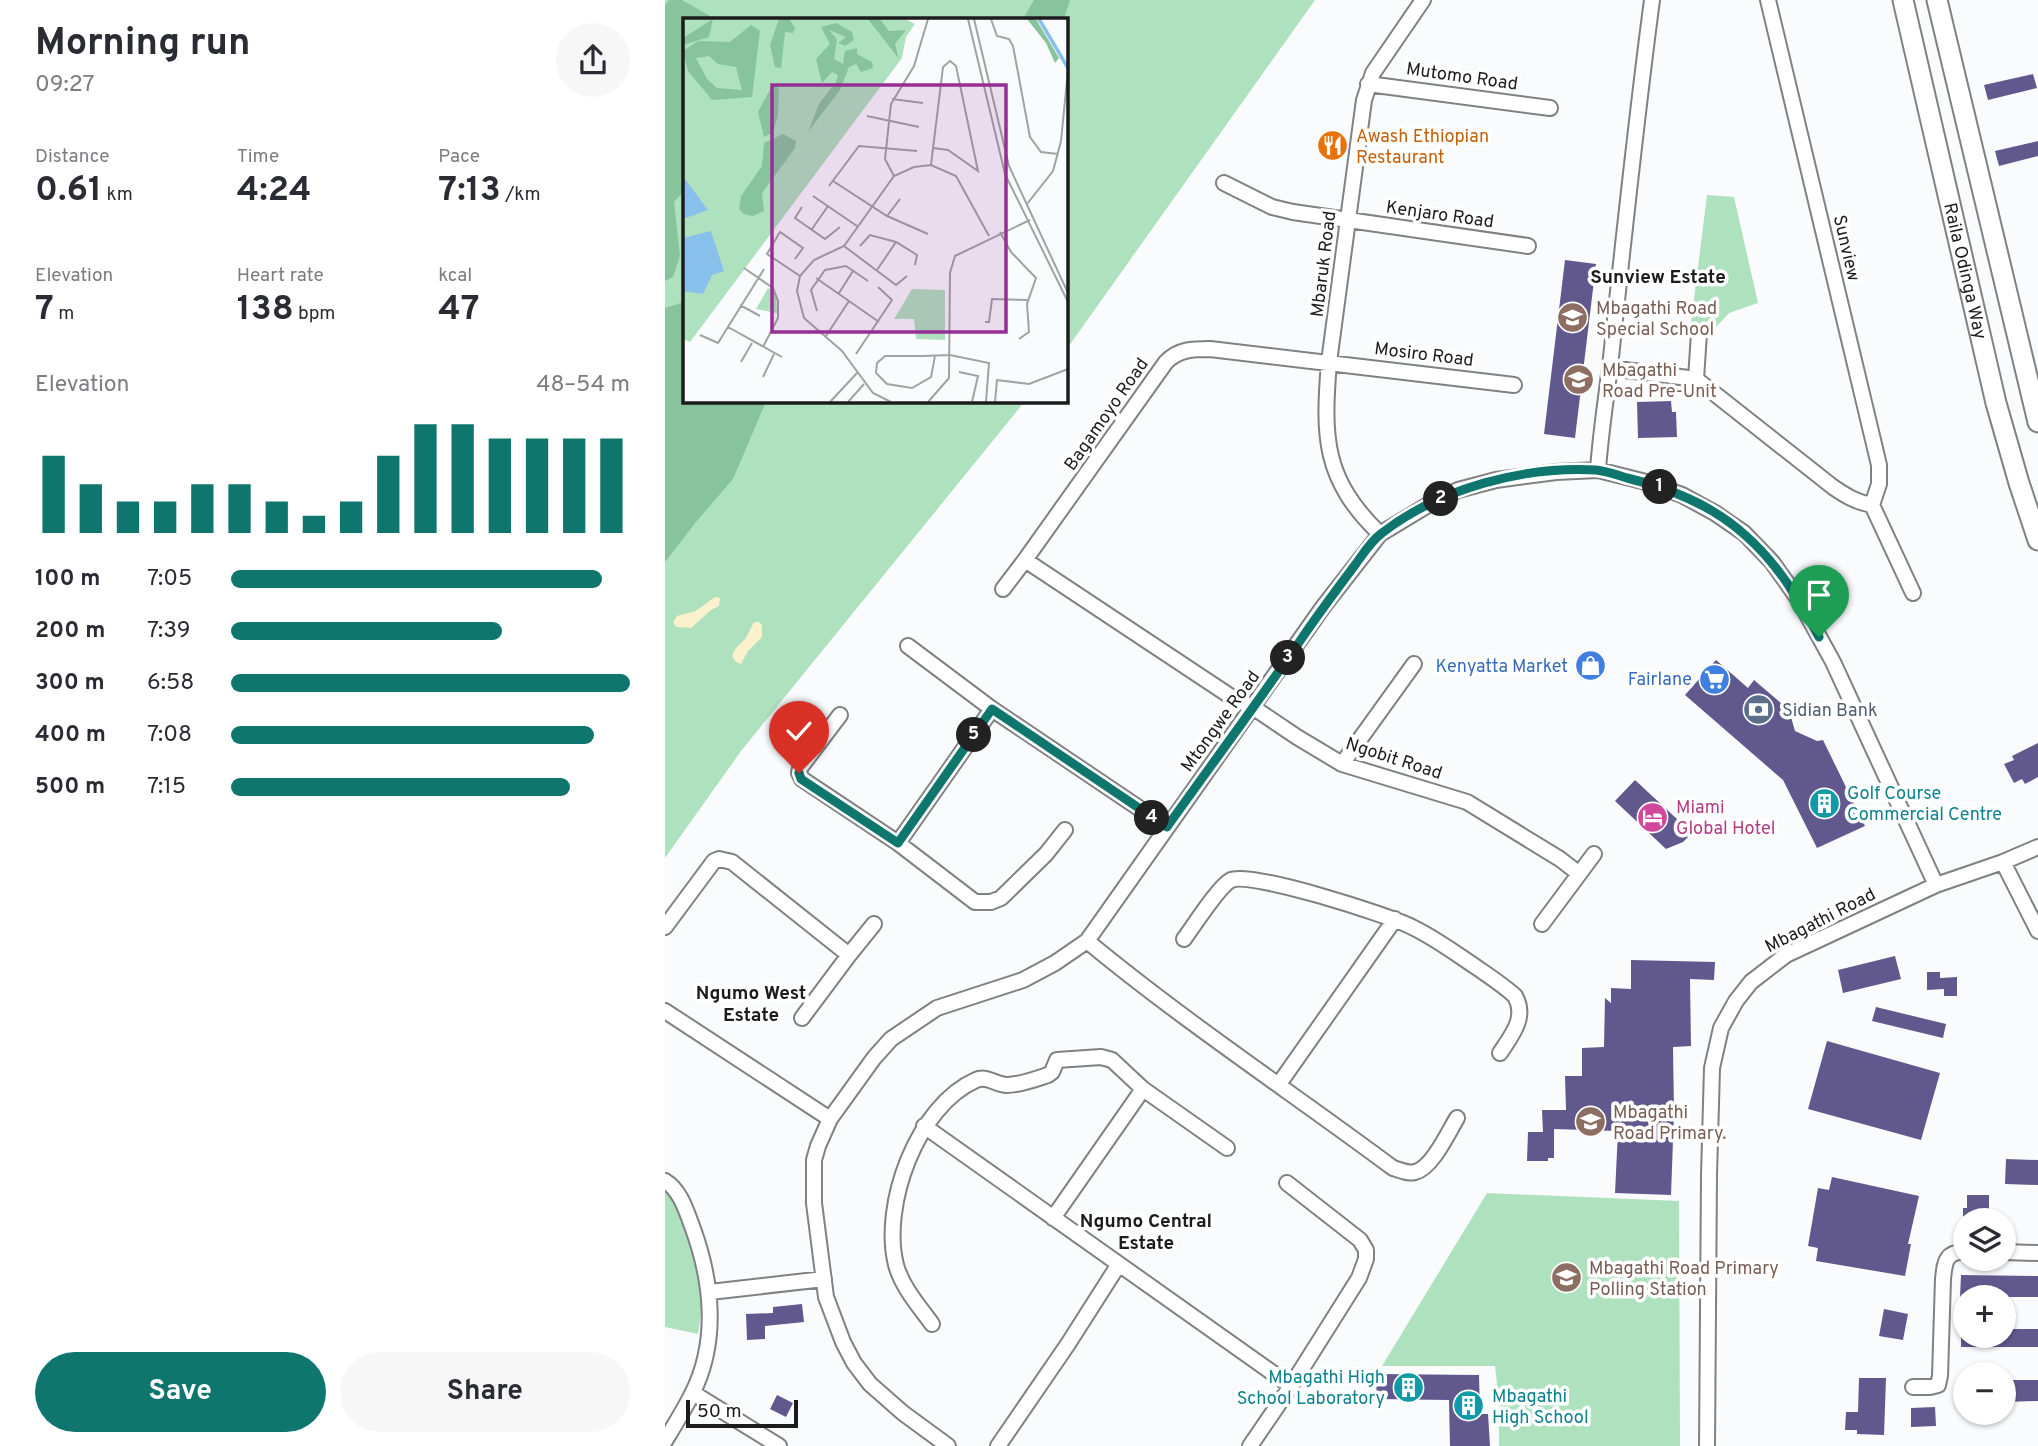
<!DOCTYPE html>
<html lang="en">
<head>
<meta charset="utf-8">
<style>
	body { margin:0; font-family:Overpass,sans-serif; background:#f7f7f7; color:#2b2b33; height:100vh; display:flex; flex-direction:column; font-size:26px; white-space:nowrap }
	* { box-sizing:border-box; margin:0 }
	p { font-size:23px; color:#7c7c81 }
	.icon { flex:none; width:38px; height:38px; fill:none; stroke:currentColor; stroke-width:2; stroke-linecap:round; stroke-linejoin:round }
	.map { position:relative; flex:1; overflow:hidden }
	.panel { display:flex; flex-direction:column; background:#fff; width:665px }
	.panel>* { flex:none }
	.buttons { position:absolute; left:1288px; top:1208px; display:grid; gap:14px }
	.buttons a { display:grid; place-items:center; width:63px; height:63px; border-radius:50%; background:#fff; box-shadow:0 2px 5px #0004; font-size:35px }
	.scale { position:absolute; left:21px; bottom:18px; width:112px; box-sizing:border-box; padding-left:7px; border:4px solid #1c1c1d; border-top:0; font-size:19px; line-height:24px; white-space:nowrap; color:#1c1c1d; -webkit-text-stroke:5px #fff; paint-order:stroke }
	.pin { position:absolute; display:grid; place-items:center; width:60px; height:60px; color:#fff; margin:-72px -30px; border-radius:50% 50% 50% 0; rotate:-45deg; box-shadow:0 0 7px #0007 }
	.pin .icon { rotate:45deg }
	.km { position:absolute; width:35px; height:35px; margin:-18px; border-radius:50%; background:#222; color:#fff; font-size:19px; line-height:35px; text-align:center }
	.round { display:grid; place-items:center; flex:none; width:74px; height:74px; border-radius:37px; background:#f7f7f7 }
	.summary { display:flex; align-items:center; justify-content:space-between; height:119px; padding:0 35px }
	h1 { font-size:38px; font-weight:700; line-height:52px }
	.metrics { display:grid; grid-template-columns:repeat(3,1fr); gap:10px; height:119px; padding:7px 35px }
	.metrics div { display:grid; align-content:center }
	.metrics b { font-size:35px; font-weight:700 }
	.metrics small { font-size:19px; font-weight:400 }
	.metrics p { font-size:19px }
	.chart { height:196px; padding:14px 35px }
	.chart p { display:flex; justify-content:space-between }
	.chart svg { width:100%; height:126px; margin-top:7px; stroke:#0f766e; stroke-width:6 }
	.button { display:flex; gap:14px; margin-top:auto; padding:14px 35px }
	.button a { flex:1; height:80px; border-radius:42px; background:#0f766e; color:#fff; font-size:28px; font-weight:700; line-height:80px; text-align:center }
	.button a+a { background:#f7f7f7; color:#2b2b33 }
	ul { padding:0 35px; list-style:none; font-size:23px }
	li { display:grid; grid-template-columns:112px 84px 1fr; align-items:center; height:52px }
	li i { height:18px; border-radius:9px; background:#0f766e }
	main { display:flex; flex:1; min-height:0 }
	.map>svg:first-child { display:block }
	.green { fill:#aee1bd }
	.forest { fill:#88c49b }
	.sand { fill:#fbf1cc }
	.building { fill:#61588e }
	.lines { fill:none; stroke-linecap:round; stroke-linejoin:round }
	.minor-casing { stroke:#808183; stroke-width:18 }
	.secondary-casing { stroke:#808183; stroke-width:23 }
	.minor { stroke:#fff; stroke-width:14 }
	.secondary { stroke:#fff; stroke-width:19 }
	.route-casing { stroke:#fff; stroke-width:14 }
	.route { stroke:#0f766e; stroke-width:9 }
	.labels { text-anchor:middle; stroke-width:7; stroke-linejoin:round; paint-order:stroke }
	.street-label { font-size:18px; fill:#1c1c1d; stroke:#fff }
	.food-label { font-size:18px; fill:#c56008; stroke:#fff; text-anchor:start }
	.education-label { font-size:18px; fill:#785e54; stroke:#fff; text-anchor:start }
	.shop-label { font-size:18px; fill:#366cbe; stroke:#fff; text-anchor:end }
	.service-label { font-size:18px; fill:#4e5e75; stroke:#fff; text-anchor:start }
	.culture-label { font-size:18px; fill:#0d838f; stroke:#fff; text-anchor:start }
	.hotel-label { font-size:18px; fill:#b23c85; stroke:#fff; text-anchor:start }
	.neighbourhood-label { font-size:19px; font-weight:bold; fill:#1c1c1d; stroke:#fff }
	.inset-river { fill:none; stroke:#88c0ec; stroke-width:3.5 }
	.inset-road { fill:none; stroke:#a1a2a3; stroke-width:2 }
	.view { fill:#962f93; fill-opacity:0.15; stroke:#962f93; stroke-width:3.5 }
	.inset-edge { fill:none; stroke:#1c1c1d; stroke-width:3.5 }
</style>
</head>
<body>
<main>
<section class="panel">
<div class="summary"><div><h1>Morning run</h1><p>09:27</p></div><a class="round"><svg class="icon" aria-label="share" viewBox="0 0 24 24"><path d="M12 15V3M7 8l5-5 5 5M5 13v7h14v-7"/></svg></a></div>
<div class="metrics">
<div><p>Distance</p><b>0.61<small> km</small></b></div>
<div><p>Time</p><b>4:24</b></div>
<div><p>Pace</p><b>7:13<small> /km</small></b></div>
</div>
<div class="metrics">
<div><p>Elevation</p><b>7<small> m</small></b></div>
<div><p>Heart rate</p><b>138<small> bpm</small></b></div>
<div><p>kcal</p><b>47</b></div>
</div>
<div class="chart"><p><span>Elevation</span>48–54 m</p>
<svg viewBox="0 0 160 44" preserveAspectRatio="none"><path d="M5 44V17M15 44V27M25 44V33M35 44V33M45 44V27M55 44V27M65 44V33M75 44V38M85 44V33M95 44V17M105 44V6M115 44V6M125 44V11M135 44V11M145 44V11M155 44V11"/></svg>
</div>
<ul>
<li><b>100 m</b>7:05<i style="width:93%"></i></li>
<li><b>200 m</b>7:39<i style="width:68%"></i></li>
<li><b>300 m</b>6:58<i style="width:100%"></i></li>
<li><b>400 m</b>7:08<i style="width:91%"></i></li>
<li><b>500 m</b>7:15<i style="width:85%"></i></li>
</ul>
<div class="button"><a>Save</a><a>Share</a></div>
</section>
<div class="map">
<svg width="1373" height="1446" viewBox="0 0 1373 1446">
	<rect width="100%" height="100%" fill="#fafbfd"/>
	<path class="green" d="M0 0H650L401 350V19H19V401H360L76 751 0 858Z
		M1042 195 1069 197 1093 303 1064 313 1050 328 1026 323Z
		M0 1192 13 1195 42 1275 33 1334 0 1327Z
		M822 1193 1014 1201 1015 1446H834V1402L830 1366H717Z"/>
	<path class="forest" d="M4 0H17L45 16V19H19V191L9 202 15 256 8 277 0 281V5Z
		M369 0H405L399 19H358Z
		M19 302V401H104L100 404 68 479 31 522 0 562V308Z"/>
	<path class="sand" d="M51 597 55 598 54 606 46 610 26 628 11 627 8 622 12 616C18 614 25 613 30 611 39 607 43 600 51 597Z
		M89 622H94L97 625V637L83 651 76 664 71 662 67 656 70 649 81 638Z"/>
	<path class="building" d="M1368 74 1372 88 1323 100 1319 85Z
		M1373 141V156L1334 166 1330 151Z
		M900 260 931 264 910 438 879 434Z
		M1006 401 1007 412H1011L1012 437 973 438 972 402Z
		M1051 660 1083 688 1089 680 1124 710 1130 731 1152 741 1158 740 1200 826 1152 848 1118 780 1020 695Z
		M1373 743V777L1360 784 1357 779 1349 783 1339 764 1349 760 1347 756Z
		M970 780 1027 833 1018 842 1001 849 950 801Z
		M1230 956 1236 979 1178 993 1173 970Z
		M966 960 1050 962 1049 980 1025 979 1026 1046 1008 1047 1009 1113 1006 1195 950 1193 953 1131 889 1129V1158H883V1161H862L863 1132H878L877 1110H901L900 1076H917V1048L939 1047 940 998 946 1003V988L966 989Z
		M1262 972H1275V978L1292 977V996H1279V989L1262 990Z
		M1211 1007 1281 1024 1278 1038 1207 1021Z
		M1162 1041 1275 1073 1256 1140 1143 1109Z
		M1341 1159 1373 1160V1185L1340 1184Z
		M1167 1177 1254 1196 1243 1244H1246L1240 1276 1151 1261 1153 1248 1143 1246 1153 1188 1164 1190Z
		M1302 1195H1324V1220H1298V1208H1302Z
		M1296 1275 1373 1276V1297H1295Z
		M137 1304 139 1322 100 1326V1339L82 1340 81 1314 108 1313V1307Z
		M1219 1309 1243 1314 1238 1340 1214 1336Z
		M1339 1329H1373V1347H1296V1335H1339Z
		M712 1374 814 1375 815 1414H823L825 1446H785L784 1400 711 1399Z
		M1194 1378H1221L1219 1435 1192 1434V1430H1180L1181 1412H1193Z
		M1339 1380H1373V1401L1339 1402Z
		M112 1395 128 1403 121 1417 105 1409Z
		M1270 1407 1271 1426 1246 1427V1408Z"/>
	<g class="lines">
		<defs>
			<path id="minor" d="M703 84 885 108
				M559 183 607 207 628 212 863 246
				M945 368 1031 379 1168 487C1181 496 1191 502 1207 505L1214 484V465L1103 0
				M1031 379 1034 333
				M933 470C936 426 944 382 948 338 960 225 972 113 987 0
				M1207 505 1248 593
				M715 534C658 479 658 437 664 362L699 100 708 73 758 0
				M360 560 568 698 589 708 632 737 677 764 802 802 895 859 913 873
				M338 589 360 560 501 362C514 349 528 349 545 349L849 385
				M243 646 327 709 502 827
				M175 715 135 768 134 773 137 779 233 843 310 902H326L336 898 381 854 400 830
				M677 764 749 664
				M233 843 327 709
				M1338 862 1373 931
				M877 924 929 854
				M0 927 49 861 54 859 67 862 184 955 137 1018
				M519 939C528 927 554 886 566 880 586 871 723 915 747 927 770 938 790 953 811 967 824 976 838 985 850 996 862 1017 847 1035 835 1053
				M422 941C520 1022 626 1092 728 1168 735 1170 743 1174 750 1172 767 1168 783 1133 792 1118
				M184 955 209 924
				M0 1011 165 1119
				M614 1084 730 919
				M259 1126 626 1386
				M0 1181C15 1190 21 1210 27 1226 47 1280 54 1341 27 1394 19 1410 9 1426 0 1441
				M388 1218 478 1089
				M1339 1252 1373 1253
				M45 1292 159 1279
				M267 1324C254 1306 237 1287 231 1265 216 1205 252 1106 311 1080 322 1075 331 1085 342 1085 355 1085 371 1079 383 1075L387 1072 392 1060 436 1057 447 1060 478 1089 562 1148
				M1248 1387H1265L1273 1385 1275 1376 1278 1279C1280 1261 1280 1253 1300 1251
				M28 1393 114 1446
				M283 1446 238 1413 205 1384 189 1363 178 1342 161 1297 149 1203V1160L153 1146 165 1119 209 1058 226 1039 272 1008 358 980 390 963 422 941 658 607 715 534 763 505 793 490 831 480 891 472 933 470 981 482 1017 495 1050 513 1079 533 1107 562 1134 600 1168 662 1271 885
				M333 1446 403 1344 454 1264
				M585 1446 626 1386 694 1278 701 1259V1250L695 1240 622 1183
				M1042 1446 1044 1175 1047 1068 1056 1028 1071 1001 1086 982 1121 955 1271 885 1338 862 1373 847"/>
			<g id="secondary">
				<path id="s1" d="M1238 0 1331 403 1354 483 1373 540"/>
				<path d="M1272 0 1373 422"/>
			</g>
		</defs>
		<use href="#minor" class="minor-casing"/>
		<use href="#secondary" class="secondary-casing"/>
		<use href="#minor" class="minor"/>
		<use href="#secondary" class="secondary"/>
	</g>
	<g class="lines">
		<defs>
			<path id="route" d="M134 773 136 779 142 783 233 843 327 709 502 827C547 764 593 702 637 638 654 613 672 589 690 565 698 554 706 541 717 533 775 488 859 466 931 470 941 471 952 475 962 478 1004 488 1047 505 1080 535 1112 563 1134 599 1154 637"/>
		</defs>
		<use href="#route" class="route-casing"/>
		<use href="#route" class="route"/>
	</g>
	<defs>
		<symbol id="restaurant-disc" viewBox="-11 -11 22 22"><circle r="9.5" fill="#e8710a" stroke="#fff"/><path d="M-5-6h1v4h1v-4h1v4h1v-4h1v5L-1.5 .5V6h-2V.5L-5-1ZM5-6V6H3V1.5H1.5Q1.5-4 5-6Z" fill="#fff"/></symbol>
		<symbol id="school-disc" viewBox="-11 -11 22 22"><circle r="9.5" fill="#8d6e63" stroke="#fff"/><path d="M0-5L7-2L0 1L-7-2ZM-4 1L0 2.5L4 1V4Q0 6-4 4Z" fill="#fff"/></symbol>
		<symbol id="shop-disc" viewBox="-11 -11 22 22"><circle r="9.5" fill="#3f7fe0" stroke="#fff"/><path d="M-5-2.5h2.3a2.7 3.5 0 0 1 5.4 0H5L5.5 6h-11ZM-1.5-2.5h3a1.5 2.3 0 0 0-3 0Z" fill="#fff"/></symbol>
		<symbol id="supermarket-disc" viewBox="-11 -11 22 22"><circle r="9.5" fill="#3f7fe0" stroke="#fff"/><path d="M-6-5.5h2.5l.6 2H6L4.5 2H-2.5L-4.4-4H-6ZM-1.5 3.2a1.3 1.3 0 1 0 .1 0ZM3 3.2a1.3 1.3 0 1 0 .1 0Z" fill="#fff"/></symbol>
		<symbol id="bank-disc" viewBox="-11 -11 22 22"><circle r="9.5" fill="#5c6f8a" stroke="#fff"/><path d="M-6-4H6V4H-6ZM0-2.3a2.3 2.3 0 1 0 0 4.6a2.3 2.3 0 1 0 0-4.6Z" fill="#fff"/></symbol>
		<symbol id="building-disc" viewBox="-11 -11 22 22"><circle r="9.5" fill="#0f9aa8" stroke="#fff"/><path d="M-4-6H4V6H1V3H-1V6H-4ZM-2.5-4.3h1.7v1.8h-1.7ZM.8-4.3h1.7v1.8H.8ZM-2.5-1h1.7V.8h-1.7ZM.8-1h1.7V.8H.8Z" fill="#fff"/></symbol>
		<symbol id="hotel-disc" viewBox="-11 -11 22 22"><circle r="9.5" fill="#d1479c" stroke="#fff"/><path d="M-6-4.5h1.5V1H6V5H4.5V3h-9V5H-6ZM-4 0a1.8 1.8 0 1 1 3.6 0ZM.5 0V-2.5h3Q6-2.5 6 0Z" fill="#fff"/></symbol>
	</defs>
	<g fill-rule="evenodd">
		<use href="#restaurant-disc" x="650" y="128" width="35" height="35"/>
		<use href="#school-disc" x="890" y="300" width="35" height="35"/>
		<use href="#school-disc" x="896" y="362" width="35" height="35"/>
		<use href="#shop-disc" x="908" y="648" width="35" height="35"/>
		<use href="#supermarket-disc" x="1032" y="662" width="35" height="35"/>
		<use href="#bank-disc" x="1076" y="692" width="35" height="35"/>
		<use href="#building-disc" x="1142" y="786" width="35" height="35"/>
		<use href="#hotel-disc" x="970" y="800" width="35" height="35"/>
		<use href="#school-disc" x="908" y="1104" width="35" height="35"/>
		<use href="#school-disc" x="884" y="1260" width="35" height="35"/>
		<use href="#building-disc" x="726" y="1370" width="35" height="35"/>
		<use href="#building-disc" x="786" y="1388" width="35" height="35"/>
	</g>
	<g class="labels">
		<g class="street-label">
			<text transform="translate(797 76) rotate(8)" y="6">Mutomo Road</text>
			<text transform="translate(775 214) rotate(8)" y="6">Kenjaro Road</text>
			<text transform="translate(1182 248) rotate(77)" y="6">Sunview</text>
			<text transform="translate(658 264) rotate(-83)" y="6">Mbaruk Road</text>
			<text dy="6" stroke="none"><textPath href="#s1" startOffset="278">Raila Odinga Way</textPath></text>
			<text transform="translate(759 354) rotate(7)" y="6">Mosiro Road</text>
			<text transform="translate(441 414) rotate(-55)" y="6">Bagamoyo Road</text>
			<text transform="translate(555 721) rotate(-54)" y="6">Mtongwe Road</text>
			<text transform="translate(729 758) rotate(18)" y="6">Ngobit Road</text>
			<text transform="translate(1155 920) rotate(-27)" y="6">Mbagathi Road</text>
		</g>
		<g class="food-label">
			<text x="691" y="142">Awash Ethiopian<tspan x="691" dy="21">Restaurant</tspan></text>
		</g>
		<g class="education-label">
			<text x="931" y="314">Mbagathi Road<tspan x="931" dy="21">Special School</tspan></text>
			<text x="937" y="376">Mbagathi<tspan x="937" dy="21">Road Pre-Unit</tspan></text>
			<text x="948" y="1118">Mbagathi<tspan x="948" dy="21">Road Primary.</tspan></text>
			<text x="924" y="1274">Mbagathi Road Primary<tspan x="924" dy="21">Polling Station</tspan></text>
		</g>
		<g class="shop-label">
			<text x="903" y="672">Kenyatta Market</text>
			<text x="1027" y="685">Fairlane</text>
		</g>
		<g class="service-label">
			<text x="1117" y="716">Sidian Bank</text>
		</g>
		<g class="culture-label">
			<text x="1182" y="799">Golf Course<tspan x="1182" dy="21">Commercial Centre</tspan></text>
			<text x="720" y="1383" text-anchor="end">Mbagathi High<tspan x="720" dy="21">School Laboratory</tspan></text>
			<text x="827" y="1402">Mbagathi<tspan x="827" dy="21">High School</tspan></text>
		</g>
		<g class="hotel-label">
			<text x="1011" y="813">Miami<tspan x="1011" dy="21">Global Hotel</tspan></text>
		</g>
		<g class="neighbourhood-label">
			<text x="993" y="283">Sunview Estate</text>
			<text x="86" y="999">Ngumo West<tspan x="86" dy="22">Estate</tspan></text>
			<text x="481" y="1227">Ngumo Central<tspan x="481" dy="22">Estate</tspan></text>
		</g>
	</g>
	<g transform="translate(18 18)">
		<rect width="385" height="385" fill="#fafbfd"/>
		<path d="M0 1H222L232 6 223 19 219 40 7 324 0 321ZM85 270 93 275 94 295 73 291ZM229 271 262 272V322L233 321 231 301H211Z" fill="#aee1bd"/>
		<path d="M30 1 26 19 0 27V20ZM96 1H106L112 10 110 15 102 14 98 50 92 49 87 27ZM185 1H197L206 13 223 12 212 26 216 41ZM344 1H353L376 40 372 45 363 25ZM153 5 169 14 171 22 162 28 155 25 163 19 146 12 154 21 151 41 160 46 162 33 174 30V36L189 44 190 50 178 54 173 46 166 49 157 72 125 114 136 86 153 64 155 57 149 54 139 65 133 41 147 26 138 9ZM68 7 77 13 69 79 29 82 5 53 0 33 15 23 47 24ZM26 38 35 46 53 49 59 72 34 70 24 61 13 40ZM90 66 96 70 95 97 90 114 81 119 75 94ZM100 116 113 123 112 130 79 175 81 193 70 198 61 196 56 191 58 178 79 148 81 125Z" fill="#88c49b" fill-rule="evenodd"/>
		<path d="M2 161 25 192 0 201V165ZM28 213 41 253 29 257 20 276 0 273V220Z" fill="#88c0ec"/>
		<path class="inset-river" d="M356 1 385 50"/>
		<path class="inset-road" d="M285 1 322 156 385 284M291 1 326 148 385 275M308 1 314 18 326 21 330 28 347 119 358 134 375 136M209 81 240 85M184 98 236 109M248 147 260 49 267 43 273 48 295 153 265 132 250 130M211 158 202 141 208 86 231 48 245 1M150 163 204 198 245 216M146 168 176 128 234 133M130 178 174 208M344 186 370 153 378 123 385 52M119 189 112 200 142 221 157 209M204 198 217 181M129 211 145 188M317 214 328 234 353 260 344 286 346 314 336 321M161 228 213 267 224 258M177 228 187 217 213 224 234 237 232 247M112 241 120 230 97 214 84 236 117 258M61 250 90 270 95 283V300L80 329M194 252 213 224M133 260 196 304M156 275 170 253M57 287 77 298M134 293 128 272 142 252 163 248 185 263M302 304H306L309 281 345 282M45 309 99 339M17 317 35 325 81 251M143 318 166 283M173 336 209 282 195 269M252 338 248 359 229 370 204 366 193 355 194 345 202 338H240L267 337 306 345 303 384M58 344 69 325M276 354 295 358 289 384M80 359 91 336M147 384 174 355M165 384 181 366M208 384 190 375 159 333 121 300 114 273 117 258 131 242 161 228 211 158 231 149 248 147 273 158 306 218M245 384 266 360 267 255 272 238 347 202M312 384 314 362 346 366 385 351"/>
		<path class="view" d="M89 67H323V314H89Z"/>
		<rect width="385" height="385" class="inset-edge"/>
	</g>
</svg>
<div class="buttons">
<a><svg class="icon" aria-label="layers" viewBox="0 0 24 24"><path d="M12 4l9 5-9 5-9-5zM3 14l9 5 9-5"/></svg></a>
<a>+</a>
<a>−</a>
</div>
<div class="scale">50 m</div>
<div class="pin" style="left:1154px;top:637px;background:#1e9e55"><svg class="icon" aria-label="arrive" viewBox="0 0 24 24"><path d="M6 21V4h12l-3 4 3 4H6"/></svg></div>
<div class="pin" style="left:134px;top:773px;background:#d93025"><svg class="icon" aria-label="check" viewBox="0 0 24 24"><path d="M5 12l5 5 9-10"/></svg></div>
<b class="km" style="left:995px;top:487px">1</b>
<b class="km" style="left:776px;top:499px">2</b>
<b class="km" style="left:623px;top:658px">3</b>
<b class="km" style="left:487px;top:818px">4</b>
<b class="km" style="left:309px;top:735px">5</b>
</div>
</main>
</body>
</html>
